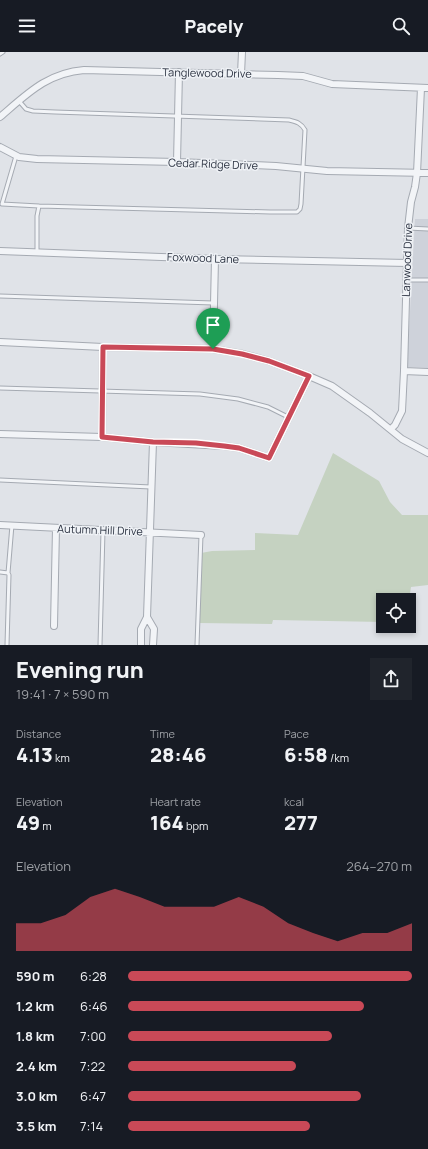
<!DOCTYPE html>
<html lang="en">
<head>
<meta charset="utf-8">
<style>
	body { margin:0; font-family:Manrope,sans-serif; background:#20242c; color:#f1f3f6; height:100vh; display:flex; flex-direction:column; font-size:15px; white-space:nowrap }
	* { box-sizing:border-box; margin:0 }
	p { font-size:13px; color:#9ea1a6 }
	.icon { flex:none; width:22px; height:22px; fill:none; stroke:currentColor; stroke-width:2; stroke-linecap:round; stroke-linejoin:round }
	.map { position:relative; height:593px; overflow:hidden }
	.side { display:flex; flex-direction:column; background:#171b24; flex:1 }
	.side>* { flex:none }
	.fabs { position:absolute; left:376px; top:541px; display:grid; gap:8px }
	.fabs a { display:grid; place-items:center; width:40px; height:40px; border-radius:0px; background:#171b24; box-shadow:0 2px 6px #0003; font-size:20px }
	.pin { position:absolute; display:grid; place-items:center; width:34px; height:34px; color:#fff; margin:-41px -17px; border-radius:50% 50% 50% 0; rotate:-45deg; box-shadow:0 0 4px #0007 }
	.pin .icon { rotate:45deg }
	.round { display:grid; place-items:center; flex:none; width:42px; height:42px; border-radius:0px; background:#20242c }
	.overview { display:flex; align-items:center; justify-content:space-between; height:68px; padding:0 16px }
	h1 { font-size:22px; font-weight:800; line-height:30px }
	.figures { display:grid; grid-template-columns:repeat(3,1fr); gap:6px; height:68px; padding:4px 16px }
	.figures div { display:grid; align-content:center }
	.figures b { font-size:20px; font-weight:800 }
	.figures small { font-size:11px; font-weight:400 }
	.figures p { font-size:11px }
	.chart { height:112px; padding:8px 16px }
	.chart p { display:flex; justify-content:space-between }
	.chart svg { width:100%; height:72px; margin-top:4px; fill:#c94957; opacity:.7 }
	ul { padding:0 16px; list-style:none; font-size:13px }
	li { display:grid; grid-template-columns:64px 48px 1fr; align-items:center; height:30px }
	li i { height:10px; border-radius:5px; background:#c94957 }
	header { display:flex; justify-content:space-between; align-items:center; height:52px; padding:0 16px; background:#171b24; font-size:18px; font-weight:800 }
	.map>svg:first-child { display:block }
	.built { fill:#ced2da }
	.green { fill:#c5d2c1 }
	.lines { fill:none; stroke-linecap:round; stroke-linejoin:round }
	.lane-casing { stroke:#a5aab2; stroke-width:5 }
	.street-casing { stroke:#a5aab2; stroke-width:8 }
	.lane { stroke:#f2f4f7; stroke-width:3 }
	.street { stroke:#f2f4f7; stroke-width:6 }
	.route-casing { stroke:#fff; stroke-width:8 }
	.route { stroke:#c94957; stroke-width:5 }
	.labels { text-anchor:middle; stroke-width:3; stroke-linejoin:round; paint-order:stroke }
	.street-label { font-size:11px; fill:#29303f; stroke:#eff2f6 }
</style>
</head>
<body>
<header><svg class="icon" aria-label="menu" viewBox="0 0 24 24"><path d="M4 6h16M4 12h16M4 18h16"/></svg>Pacely<svg class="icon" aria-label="search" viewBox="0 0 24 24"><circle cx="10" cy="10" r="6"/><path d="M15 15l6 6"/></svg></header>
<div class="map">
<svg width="428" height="593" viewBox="0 0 428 593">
	<rect width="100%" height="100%" fill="#e0e3e8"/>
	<path class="built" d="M415 167H428V316L407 315Z"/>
	<path class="green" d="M333 401 379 429 390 450 402 463H428V533L411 535 409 548H383V570L273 568 272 572 199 571 201 501 212 499 255 498V481L298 483Z"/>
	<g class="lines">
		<defs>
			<path id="lane" d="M0 2 3 0
				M19 49 26 57 33 59 55 60 289 68C297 70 301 71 305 78L301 152 300 157 297 160H270L39 154 37 164V201
				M2 152 16 104
				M2 152 39 154
				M408 176 428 177
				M406 228H428
				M0 244 213 251
				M0 336 200 342 238 347 268 355 288 365
				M0 428 151 435
				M0 520 8 521 9 523 7 593
				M8 521 12 473
				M100 593 103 479
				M197 593 201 483"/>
			<path id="street" d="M241 22 242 0
				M0 65C27 42 47 21 84 18L278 23 303 24 332 32 428 36
				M0 95 19 105 37 107 177 110 276 114 327 119 428 121
				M177 110 179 20
				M0 199 215 207 407 211
				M0 290 103 295 213 297 243 302 269 309 309 324 332 334 370 361 402 387 428 401
				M213 297 215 207
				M404 319 428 320
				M391 377 395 373 402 359 404 319 408 176 411 150 415 135 417 121 421 36
				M0 382 102 385 153 390 224 394 239 396 269 406 309 324
				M102 385 103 295
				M0 473 201 483
				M147 565 154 577 153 593
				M54 574 56 476
				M141 593V577L147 565 153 390"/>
		</defs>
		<use href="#lane" class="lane-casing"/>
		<use href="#street" class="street-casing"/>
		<use href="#lane" class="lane"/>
		<use href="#street" class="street"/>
	</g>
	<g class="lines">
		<defs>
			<path id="route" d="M103 295 213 297 242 302 269 309 309 324 269 406 239 396 224 394 196 391 153 390 102 385Z"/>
		</defs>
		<use href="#route" class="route-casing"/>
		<use href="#route" class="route"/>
	</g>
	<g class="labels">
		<g class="street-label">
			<text transform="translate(207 21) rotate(1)" y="4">Tanglewood Drive</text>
			<text transform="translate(213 112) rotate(2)" y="4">Cedar Ridge Drive</text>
			<text transform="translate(203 206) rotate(2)" y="4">Foxwood Lane</text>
			<text transform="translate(407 208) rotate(-88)" y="4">Lanwood Drive</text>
			<text transform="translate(100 478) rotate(2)" y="4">Autumn Hill Drive</text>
		</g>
	</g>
</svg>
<div class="fabs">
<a><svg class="icon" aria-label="locate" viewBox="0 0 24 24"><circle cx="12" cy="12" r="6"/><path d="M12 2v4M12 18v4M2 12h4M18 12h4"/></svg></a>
</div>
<div class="pin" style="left:213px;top:297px;background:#1e9e55"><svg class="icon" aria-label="arrive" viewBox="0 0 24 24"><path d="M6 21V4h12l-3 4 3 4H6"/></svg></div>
</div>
<section class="side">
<div class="overview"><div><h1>Evening run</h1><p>19:41 · 7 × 590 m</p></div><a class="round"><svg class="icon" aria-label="share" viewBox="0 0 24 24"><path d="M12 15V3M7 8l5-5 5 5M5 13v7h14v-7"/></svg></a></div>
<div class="figures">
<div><p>Distance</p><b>4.13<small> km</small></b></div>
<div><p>Time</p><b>28:46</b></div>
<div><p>Pace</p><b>6:58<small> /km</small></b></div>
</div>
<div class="figures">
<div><p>Elevation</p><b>49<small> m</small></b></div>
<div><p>Heart rate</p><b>164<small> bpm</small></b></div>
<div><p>kcal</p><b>277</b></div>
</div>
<div class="chart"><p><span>Elevation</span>264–270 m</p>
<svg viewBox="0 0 160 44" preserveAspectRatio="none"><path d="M0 44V27L10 27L20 22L30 11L40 6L50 11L60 17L70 17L80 17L90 11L100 17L110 27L120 33L130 38L140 33L150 33L160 27V44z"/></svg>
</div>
<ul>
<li><b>590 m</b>6:28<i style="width:100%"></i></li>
<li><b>1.2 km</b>6:46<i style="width:83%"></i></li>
<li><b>1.8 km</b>7:00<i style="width:72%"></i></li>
<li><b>2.4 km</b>7:22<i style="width:59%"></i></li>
<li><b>3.0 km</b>6:47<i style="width:82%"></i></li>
<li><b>3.5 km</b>7:14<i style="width:64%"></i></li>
</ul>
</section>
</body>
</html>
